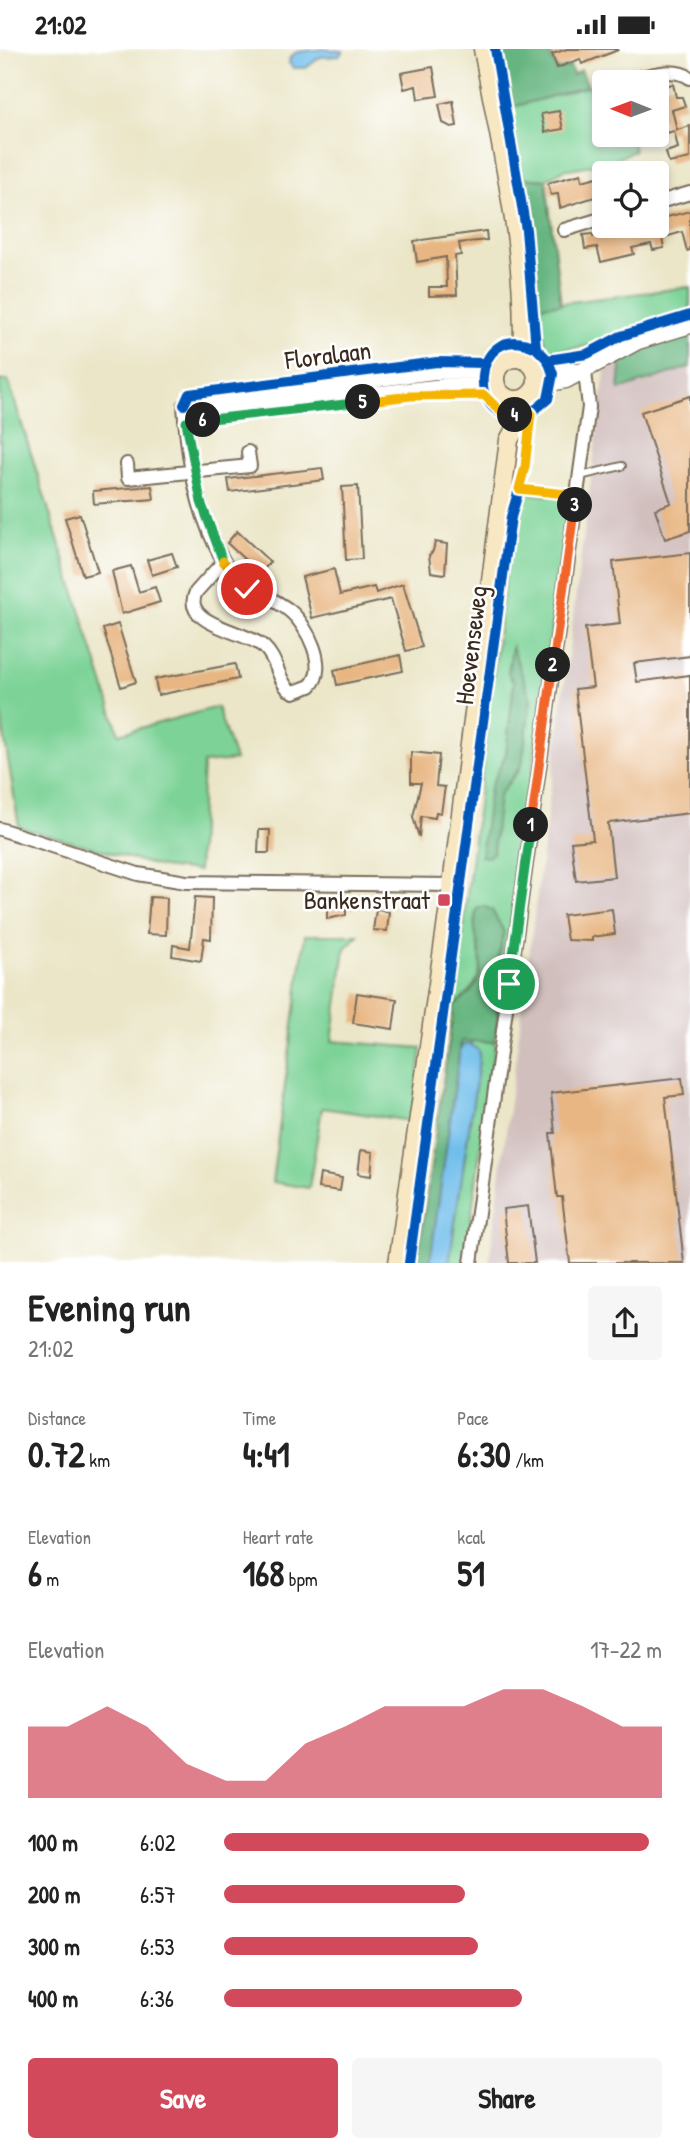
<!DOCTYPE html>
<html lang="en">
<head>
<meta charset="utf-8">
<style>
	body { margin:0; font-family:"Patrick Hand",sans-serif; background:#f6f6f6; color:#222; height:100vh; display:flex; flex-direction:column; font-size:26px; white-space:nowrap }
	* { box-sizing:border-box; margin:0 }
	p { font-size:23px; color:#767676 }
	.icon { flex:none; width:38px; height:38px; fill:none; stroke:currentColor; stroke-width:2; stroke-linecap:round; stroke-linejoin:round }
	.map { position:relative; height:1214px; overflow:hidden }
	.details { display:flex; flex-direction:column; background:#fff; flex:1 }
	.details>* { flex:none }
	.needle { width:46px; rotate:271deg }
	.tools { position:absolute; left:592px; top:21px; display:grid; gap:14px }
	.tools a { display:grid; place-items:center; width:77px; height:77px; border-radius:7px; background:#fff; box-shadow:0 4px 10px #0003; font-size:35px }
	.pin { position:absolute; display:grid; place-items:center; width:60px; height:60px; color:#fff; margin:-30px; border:4px solid #fff; border-radius:50%; box-shadow:0 2px 7px #0007 }
	.km { position:absolute; width:35px; height:35px; margin:-18px; border-radius:50%; background:#222; color:#fff; font-size:19px; line-height:35px; text-align:center }
	.round { display:grid; place-items:center; flex:none; width:74px; height:74px; border-radius:7px; background:#f6f6f6 }
	.summary { display:flex; align-items:center; justify-content:space-between; height:119px; padding:0 28px }
	h1 { font-size:38px; font-weight:800; line-height:52px }
	.stats { display:grid; grid-template-columns:repeat(3,1fr); gap:10px; height:119px; padding:7px 28px }
	.stats div { display:grid; align-content:center }
	.stats b { font-size:35px; font-weight:800 }
	.stats small { font-size:19px; font-weight:400 }
	.stats p { font-size:19px }
	.chart { height:196px; padding:14px 28px }
	.chart p { display:flex; justify-content:space-between }
	.chart svg { width:100%; height:126px; margin-top:7px; fill:#d1495b; opacity:.7 }
	.action { display:flex; gap:14px; margin-top:auto; padding:14px 28px }
	.action a { flex:1; height:80px; border-radius:7px; background:#d1495b; color:#fff; font-size:28px; font-weight:800; line-height:80px; text-align:center }
	.action a+a { background:#f6f6f6; color:#222 }
	ul { padding:0 28px; list-style:none; font-size:23px }
	li { display:grid; grid-template-columns:112px 84px 1fr; align-items:center; height:52px }
	li i { height:18px; border-radius:9px; background:#d1495b }
	.status { display:flex; justify-content:space-between; align-items:center; height:49px; padding:0 35px; background:#fff; direction:ltr }
	.status svg { height:19px; fill:currentColor }
	.map>svg:first-child { display:block }
	.industrial { fill:#d1bfbe }
	.green { fill:#7dd397; stroke:#5c7e5a; stroke-width:2; fill-rule:evenodd }
	.forest { fill:#66b580; stroke:#50704f; stroke-width:2 }
	.water { fill:#70beeb; stroke:#567484; stroke-width:2 }
	.building { fill:#e8b682 }
	.lines { fill:none; stroke-linecap:round; stroke-linejoin:round }
	.service-casing { stroke:#796c5a; stroke-width:10 }
	.minor-casing { stroke:#796c5a; stroke-width:16 }
	.tertiary-casing { stroke:#796c5a; stroke-width:19 }
	.secondary-casing { stroke:#796c5a; stroke-width:21 }
	.service { stroke:#fff; stroke-width:6 }
	.minor { stroke:#fff; stroke-width:12 }
	.tertiary { stroke:#fff; stroke-width:16 }
	.secondary { stroke:#f7e8c3; stroke-width:18 }
	.cycleway-casing { stroke:#fff; stroke-width:15 }
	.cycleway { stroke:#0057b8; stroke-width:10 }
	.split-1-casing { stroke:#fff; stroke-width:14 }
	.split-2-casing { stroke:#fff; stroke-width:14 }
	.split-3-casing { stroke:#fff; stroke-width:14 }
	.split-4-casing { stroke:#fff; stroke-width:14 }
	.split-5-casing { stroke:#fff; stroke-width:14 }
	.split-6-casing { stroke:#fff; stroke-width:14 }
	.split-7-casing { stroke:#fff; stroke-width:14 }
	.split-8-casing { stroke:#fff; stroke-width:14 }
	.split-1 { stroke:#22a559; stroke-width:9 }
	.split-2 { stroke:#f0652b; stroke-width:9 }
	.split-3 { stroke:#f0652b; stroke-width:9 }
	.split-4 { stroke:#f5b400; stroke-width:9 }
	.split-5 { stroke:#f5b400; stroke-width:9 }
	.split-6 { stroke:#22a559; stroke-width:9 }
	.split-7 { stroke:#22a559; stroke-width:9 }
	.split-8 { stroke:#f5b400; stroke-width:9 }
	.poi-dot { fill:#d1495b; stroke:#fff; stroke-width:2.5 }
	.labels { text-anchor:middle; stroke-width:5; stroke-linejoin:round; paint-order:stroke }
	.street-label { font-size:26px; fill:#3b2a1e; stroke:#fff }
	.poi-label { font-size:26px; fill:#3b2a1e; stroke:#fff; text-anchor:end }
</style>
</head>
<body>
<div class="status"><b>21:02</b><svg viewBox="0 0 49 12"><path d="M0 12V9h3v3zM5 12V6h3v6zM10 12V3h3v9zM15 12V0h3v12zM26 1h20v11H26zM47 4h2v5h-2z"/></svg></div>
<div class="map">
<svg width="690" height="1214" viewBox="0 0 690 1214">
	<rect width="100%" height="100%" fill="#fff"/>
	<filter id="ink" filterUnits="userSpaceOnUse"><feTurbulence type="fractalNoise" baseFrequency=".0143" numOctaves="2"/><feDisplacementMap in="SourceGraphic" scale="14" xChannelSelector="R" yChannelSelector="G"/><feConvolveMatrix kernelMatrix="1 2 1 2 8 2 1 2 1" color-interpolation-filters="sRGB"/></filter>
	<filter id="wash" filterUnits="userSpaceOnUse"><feTurbulence type="fractalNoise" baseFrequency=".00686" numOctaves="4" result="noise"/><feDisplacementMap in="SourceGraphic" scale="28" xChannelSelector="R" yChannelSelector="G"/><feGaussianBlur stdDeviation="1.57" result="paint"/><feColorMatrix in="noise" values="0 0 0 0 0 0 0 0 0 0 0 0 0 0 0 0 0 1.4 0 .05"/><feComposite in="paint" operator="in"/></filter>
	<g filter="url(#wash)">
		<rect width="100%" height="100%" fill="#ebe6c8"/>
		<path class="industrial" d="M690 291V1214H489L606 315Z"/>
		<path class="green" d="M608 32 604 33V86H631L634 102 608 113 563 121 546 131 523 129 509 59Z
			M690 238V264L601 296 548 302 546 298 538 257Z
			M8 331 119 685 217 658 235 711 203 714 198 822 161 818 19 778 0 661V332Z
			M521 444 564 448 570 451 498 969 494 927 502 897 477 889C489 914 477 941 454 956L510 488ZM509 628 531 650 519 722 502 738 482 807 490 739 506 705 514 634Z
			M305 886H358L345 899 332 992 422 999 412 1072 322 1059 309 1139 272 1133Z
			M461 991 495 993 465 1214H449L479 1012 463 996 460 1001Z"/>
		<path class="forest" d="M499 0H516L518 3 556 0 550 5 557 21 570 17 573 26 581 21 588 37 509 59Z
			M523 129 546 131 561 255 538 257Z
			M690 285V318L619 341 622 307Z
			M512 598 531 650 522 715 499 747 493 804 488 808 481 807 490 739 506 705 514 634 508 623Z
			M483 857 492 861 504 883 494 927 498 969 495 993 461 992 430 1214H417L454 956C505 924 465 895 477 860Z"/>
		<path class="water" d="M323 0 343 2 339 7 320 8 306 19H293L289 14 290 8 297 3Z
			M470 995 479 1002V1012L449 1214H430L460 1001 463 996Z"/>
		<g id="blocks">
			<path class="building" d="M567 0H618V1L582 15 580 10 557 19 552 5Z
				M433 18 438 47 418 50 416 37 404 40 401 24Z
				M673 35 676 48H682L685 57 672 61 677 81 690 77V109L669 114 666 103 678 99 674 82 667 84 662 69 656 70V60L662 59 656 39Z
				M453 52 457 77 451 78 443 74 439 55Z
				M559 62 563 80 545 83 541 65Z
				M581 125 582 132 604 126V145L560 159 558 145 551 146 548 134Z
				M690 162V201L687 202 682 183 662 189 664 199 653 201 651 195 632 199 634 205 601 213 597 198 585 200 583 186 592 185 593 188 660 177 659 170Z
				M486 182 487 191 459 194 461 206 455 207 457 246 429 247V238H447L446 208 417 213 414 192Z
				M690 347V482L665 490 655 460 671 454 641 363Z
				M322 419 324 431 230 443 228 430Z
				M152 437 154 450 94 455 93 442Z
				M358 437 362 510 346 511 342 438Z
				M80 465 98 523 83 527 65 469Z
				M237 482 270 513 260 525 227 494Z
				M435 493 447 495 445 525 431 523 429 506 433 502Z
				M172 504 177 518 152 526 147 511Z
				M690 504V607L634 614 637 633 690 626V764L608 774 614 828 576 832 571 793 593 791 575 640 593 638 585 579 620 575 613 513Z
				M131 517 139 543 155 538 160 553 122 565 112 522Z
				M334 520 340 546 374 538 376 544 403 535 422 598 406 602 391 550 312 569 302 528Z
				M118 575 136 633 121 638 103 580Z
				M400 606 403 622 337 636 334 621Z
				M235 615 238 630 158 646 155 630Z
				M411 703 439 706 436 737 445 738 441 764 436 763 435 769 421 767 419 788 413 768 421 734H411Z
				M259 781H270L269 804H258Z
				M150 848 167 849 166 886 147 885Z
				M195 848 212 849 211 890 204 889 201 912 172 907 173 896 190 899Z
				M337 848H355V860H346V866L327 870V857H337Z
				M612 860 615 885 592 888V892L567 891 563 866Z
				M376 861 389 863 387 882 373 881Z
				M357 944 397 950 393 980 353 974Z
				M682 1029 684 1046 665 1048 684 1214H570L562 1148H557L550 1084H555L551 1044Z
				M361 1101 373 1103 371 1127 358 1125Z
				M320 1125 342 1129 340 1142 318 1139Z
				M528 1157 535 1214H509L503 1160Z"/>
		</g>
	</g>
	<g filter="url(#ink)">
		<use href="#blocks" fill-opacity="0" stroke="#796c5a" stroke-width="2"/>
		<g class="lines">
			<defs>
				<path id="service" d="M580 427 622 417"/>
				<path id="minor" d="M621 33C642 29 672 16 690 29
					M656 154 690 144
					M564 181 604 169
					M185 365 444 336 495 335
					M127 415 128 429 250 417 248 403
					M223 513 196 543C180 576 247 582 264 598 277 610 277 628 288 640L294 643 310 637C329 619 307 576 290 562 264 541 242 546 223 511 197 466 187 407 184 356L434 324 496 323
					M0 780 138 825 186 833 452 836
					M471 1214 589 358 585 323"/>
				<path id="tertiary" d="M536 323H583
					M537 336 566 331 638 292 690 276"/>
				<path id="secondary" d="M483 0C501 101 528 206 522 309
					M495 330a21 21 0 1 1 42 0a21 21 0 1 1-42 0Z
					M398 1214 450 851 509 391 515 380 519 351"/>
			</defs>
			<use href="#service" class="service-casing"/>
			<use href="#minor" class="minor-casing"/>
			<use href="#tertiary" class="tertiary-casing"/>
			<use href="#secondary" class="secondary-casing"/>
			<use href="#service" class="service"/>
			<use href="#minor" class="minor"/>
			<use href="#tertiary" class="tertiary"/>
			<use href="#secondary" class="secondary"/>
			<defs>
				<path id="cycleway" d="M548 311 587 305 621 287 690 266
					M184 356 189 345 437 313 485 314
					M531 364C462 387 470 266 536 299
					M186 373 410 347 484 346
					M409 1214 511 468 524 423 531 364 548 350 553 325 548 311 536 299 526 181 495 0"/>
			</defs>
			<use href="#cycleway" class="cycleway-casing"/>
			<use href="#cycleway" class="cycleway"/>
		</g>
	</g>
	<g class="lines" filter="url(#ink)">
		<defs>
			<path id="split-1" d="M509 935 531 776"/>
			<path id="split-2" d="M531 776 553 616"/>
			<path id="split-3" d="M553 616 575 456"/>
			<path id="split-4" d="M515 366 531 364 525 418 519 440 576 446 575 456"/>
			<path id="split-5" d="M363 353 410 347 484 346 500 362 515 366"/>
			<path id="split-6" d="M203 371 363 353"/>
			<path id="split-7" d="M203 371 186 373 201 453 223 512"/>
			<path id="split-8" d="M223 512 247 540"/>
		</defs>
		<use href="#split-1" class="split-1-casing"/>
		<use href="#split-2" class="split-2-casing"/>
		<use href="#split-3" class="split-3-casing"/>
		<use href="#split-4" class="split-4-casing"/>
		<use href="#split-5" class="split-5-casing"/>
		<use href="#split-6" class="split-6-casing"/>
		<use href="#split-7" class="split-7-casing"/>
		<use href="#split-8" class="split-8-casing"/>
		<use href="#split-1" class="split-1"/>
		<use href="#split-2" class="split-2"/>
		<use href="#split-3" class="split-3"/>
		<use href="#split-4" class="split-4"/>
		<use href="#split-5" class="split-5"/>
		<use href="#split-6" class="split-6"/>
		<use href="#split-7" class="split-7"/>
		<use href="#split-8" class="split-8"/>
	</g>
	<rect class="poi-dot" x="437" y="844" width="14" height="14" rx="3.5"/>
	<g class="labels">
		<g class="street-label">
			<text transform="translate(328 306) rotate(-7)" y="9">Floralaan</text>
			<text transform="translate(471 596) rotate(-83)" y="9">Hoevenseweg</text>
		</g>
		<g class="poi-label">
			<text x="430" y="860">Bankenstraat</text>
		</g>
	</g>
</svg>
<div class="tools">
<a><svg class="needle" viewBox="-14 -14 28 28"><path d="M0-13l5 13h-10z" fill="#e53935"/><path d="M0 13l5-13h-10z" fill="#767676"/></svg></a>
<a><svg class="icon" aria-label="locate" viewBox="0 0 24 24"><circle cx="12" cy="12" r="6"/><path d="M12 2v4M12 18v4M2 12h4M18 12h4"/></svg></a>
</div>
<div class="pin" style="left:509px;top:935px;background:#1e9e55"><svg class="icon" aria-label="arrive" viewBox="0 0 24 24"><path d="M6 21V4h12l-3 4 3 4H6"/></svg></div>
<div class="pin" style="left:247px;top:540px;background:#d93025"><svg class="icon" aria-label="check" viewBox="0 0 24 24"><path d="M5 12l5 5 9-10"/></svg></div>
<b class="km" style="left:531px;top:776px">1</b>
<b class="km" style="left:553px;top:616px">2</b>
<b class="km" style="left:575px;top:456px">3</b>
<b class="km" style="left:515px;top:366px">4</b>
<b class="km" style="left:363px;top:353px">5</b>
<b class="km" style="left:203px;top:371px">6</b>
</div>
<section class="details">
<div class="summary"><div><h1>Evening run</h1><p>21:02</p></div><a class="round"><svg class="icon" aria-label="share" viewBox="0 0 24 24"><path d="M12 15V3M7 8l5-5 5 5M5 13v7h14v-7"/></svg></a></div>
<div class="stats">
<div><p>Distance</p><b>0.72<small> km</small></b></div>
<div><p>Time</p><b>4:41</b></div>
<div><p>Pace</p><b>6:30<small> /km</small></b></div>
</div>
<div class="stats">
<div><p>Elevation</p><b>6<small> m</small></b></div>
<div><p>Heart rate</p><b>168<small> bpm</small></b></div>
<div><p>kcal</p><b>51</b></div>
</div>
<div class="chart"><p><span>Elevation</span>17–22 m</p>
<svg viewBox="0 0 160 44" preserveAspectRatio="none"><path d="M0 44V19L10 19L20 12L30 19L40 32L50 38L60 38L70 25L80 19L90 12L100 12L110 12L120 6L130 6L140 12L150 19L160 19V44z"/></svg>
</div>
<ul>
<li><b>100 m</b>6:02<i style="width:97%"></i></li>
<li><b>200 m</b>6:57<i style="width:55%"></i></li>
<li><b>300 m</b>6:53<i style="width:58%"></i></li>
<li><b>400 m</b>6:36<i style="width:68%"></i></li>
</ul>
<div class="action"><a>Save</a><a>Share</a></div>
</section>
</body>
</html>
